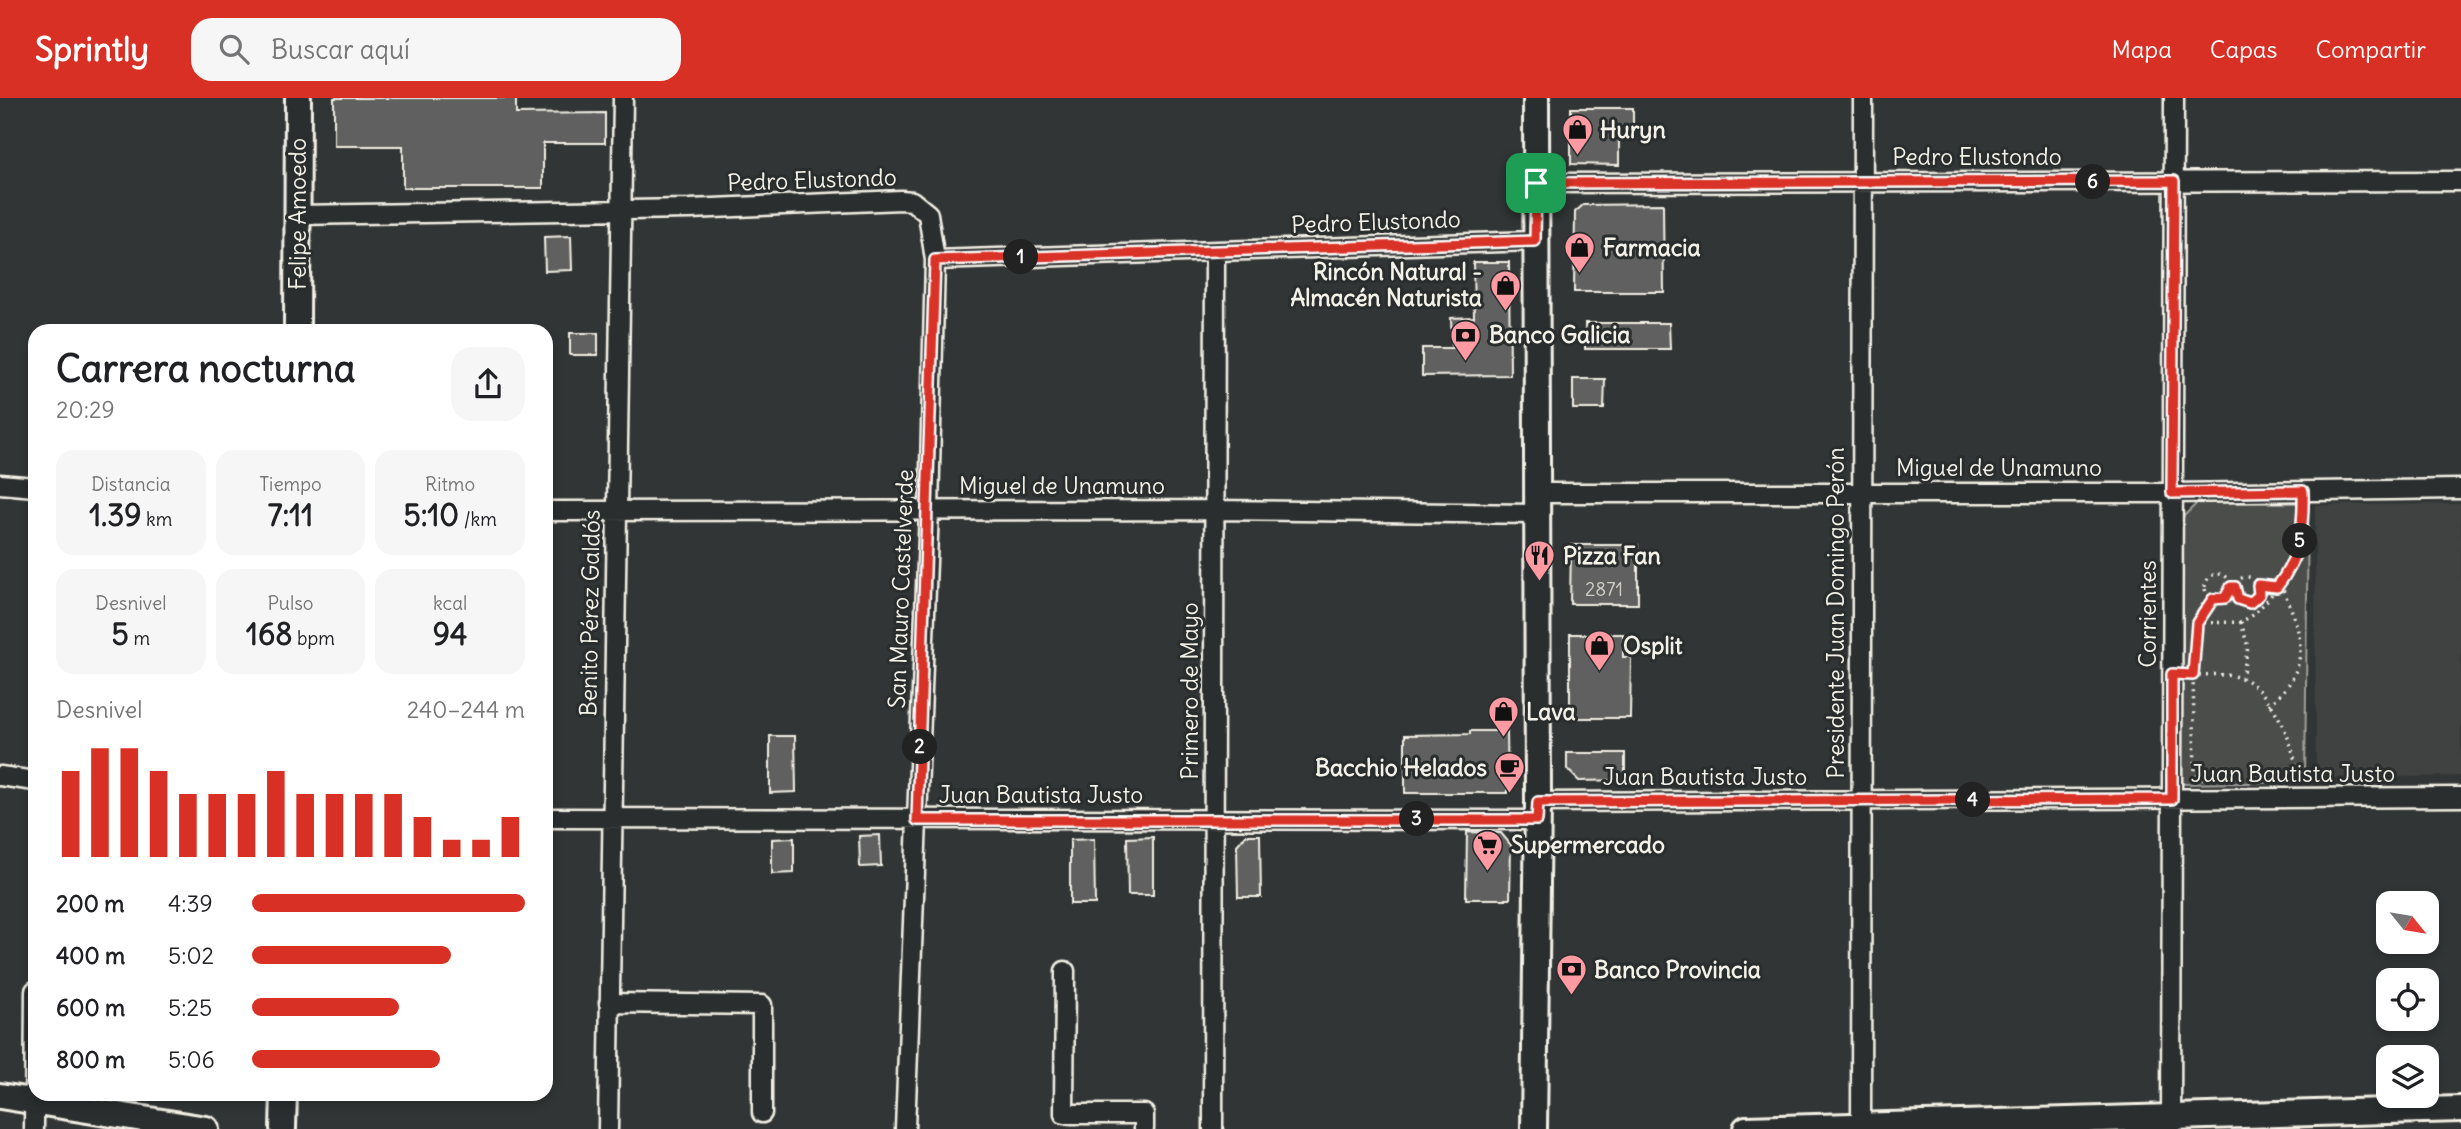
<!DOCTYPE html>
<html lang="es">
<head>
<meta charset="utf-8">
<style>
	body { margin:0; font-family:Delius,sans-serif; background:#f6f6f6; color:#202124; height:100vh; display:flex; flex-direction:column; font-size:26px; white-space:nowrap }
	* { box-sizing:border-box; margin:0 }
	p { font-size:23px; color:#757577 }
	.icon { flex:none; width:38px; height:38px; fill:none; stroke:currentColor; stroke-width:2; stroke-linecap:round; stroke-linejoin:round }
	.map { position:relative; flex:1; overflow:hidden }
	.side { position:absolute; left:28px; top:226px; width:525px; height:777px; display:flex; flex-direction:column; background:#fff; border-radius:21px; box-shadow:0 4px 10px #0003 }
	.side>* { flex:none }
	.needle { width:46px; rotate:120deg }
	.buttons { position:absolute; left:2376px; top:793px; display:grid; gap:14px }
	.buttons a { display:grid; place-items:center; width:63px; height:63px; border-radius:14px; background:#fff; box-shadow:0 4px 10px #0003; font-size:35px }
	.pin { position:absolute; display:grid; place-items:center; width:60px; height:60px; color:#fff; margin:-30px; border-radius:14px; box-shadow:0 4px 10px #0006 }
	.km { position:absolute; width:35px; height:35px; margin:-18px; border-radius:50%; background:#222; color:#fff; font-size:19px; line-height:35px; text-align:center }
	.round { display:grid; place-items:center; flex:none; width:74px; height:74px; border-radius:21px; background:#f6f6f6 }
	.head { display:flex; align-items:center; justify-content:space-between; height:119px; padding:0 28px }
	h1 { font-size:38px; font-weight:700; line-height:52px }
	.metrics { display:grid; grid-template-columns:repeat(3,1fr); gap:10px; height:119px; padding:7px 28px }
	.metrics div { display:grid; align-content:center; border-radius:18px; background:#f6f6f6; text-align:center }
	.metrics b { font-size:30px; font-weight:700 }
	.metrics small { font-size:19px; font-weight:400 }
	.metrics p { font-size:19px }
	.chart { height:196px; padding:14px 28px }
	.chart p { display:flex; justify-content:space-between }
	.chart svg { width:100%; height:126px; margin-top:7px; stroke:#d93025; stroke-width:6 }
	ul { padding:0 28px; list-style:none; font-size:23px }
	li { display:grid; grid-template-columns:112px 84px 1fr; align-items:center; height:52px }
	li i { height:18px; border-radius:9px; background:#d93025 }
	header { display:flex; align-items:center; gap:42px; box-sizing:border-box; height:98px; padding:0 35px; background:#d93025; color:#fff }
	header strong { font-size:33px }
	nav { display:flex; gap:38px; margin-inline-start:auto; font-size:24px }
	.search { width:490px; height:63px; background:#f6f6f6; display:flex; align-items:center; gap:18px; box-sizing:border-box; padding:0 24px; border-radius:21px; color:#757577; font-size:26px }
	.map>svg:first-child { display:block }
	.built { fill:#404242 }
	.green { fill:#4b4d4c; stroke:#a09f9a; stroke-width:2 }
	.building { fill:#5f605f; stroke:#f4f1e8; stroke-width:2 }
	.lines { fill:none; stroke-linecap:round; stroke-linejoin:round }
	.street-casing { stroke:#f4f1e8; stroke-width:23 }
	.secondary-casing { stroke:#f4f1e8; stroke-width:30 }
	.path { stroke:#f4f1e8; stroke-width:3.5; stroke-dasharray:2 5; stroke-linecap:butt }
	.street { stroke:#2a2d2e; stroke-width:18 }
	.secondary { stroke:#2a2d2e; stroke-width:24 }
	.route-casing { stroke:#fff; stroke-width:14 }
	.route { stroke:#d93025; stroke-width:9 }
	.labels { text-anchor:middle; stroke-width:6; stroke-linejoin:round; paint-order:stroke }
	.number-label { font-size:19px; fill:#cfcdc6 }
	.poi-label { font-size:23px; font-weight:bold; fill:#f4f1e8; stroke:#2a2d2e; text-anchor:start }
	.street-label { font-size:23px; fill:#f4f1e8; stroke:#2a2d2e }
</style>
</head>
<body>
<header>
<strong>Sprintly</strong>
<div class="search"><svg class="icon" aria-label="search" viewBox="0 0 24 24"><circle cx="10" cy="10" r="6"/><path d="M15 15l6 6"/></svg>Buscar aquí</div>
<nav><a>Mapa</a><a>Capas</a><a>Compartir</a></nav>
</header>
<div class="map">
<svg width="2461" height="1031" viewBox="0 0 2461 1031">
	<rect width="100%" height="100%" fill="#323535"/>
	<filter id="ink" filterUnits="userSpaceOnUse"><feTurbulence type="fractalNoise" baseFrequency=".0143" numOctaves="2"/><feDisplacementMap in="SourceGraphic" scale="14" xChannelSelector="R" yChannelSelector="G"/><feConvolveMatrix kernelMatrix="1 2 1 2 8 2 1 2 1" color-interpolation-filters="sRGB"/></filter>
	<g filter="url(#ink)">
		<path class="built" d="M2461 406V678L2316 680 2315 407Z"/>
		<path class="green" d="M2198 404 2308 405 2305 684 2181 686 2182 420Z"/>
		<path class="building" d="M334 0H516V16L605 15V45H543V90H403V48H334Z
			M1571 10H1633V34H1619V67L1571 66Z
			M1663 106 1664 194H1574L1575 114 1583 107Z
			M571 138 572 172 545 173 544 139Z
			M1473 164H1509L1510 277 1422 278V250H1452L1451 220 1474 219Z
			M1585 225H1669L1670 251H1585Z
			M570 235H598V257H570Z
			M1573 281H1605L1604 311H1573Z
			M1571 447H1638V506H1570Z
			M1570 536H1623V559H1631L1630 620H1570Z
			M1470 633H1507L1508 695H1405V637L1470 636Z
			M770 638H795L796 694 770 695Z
			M1567 655H1625V682L1579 683 1567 671Z
			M1467 734 1501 735 1511 747 1510 801H1466Z
			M880 737 881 768 860 769 859 738Z
			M1246 737H1260L1261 799H1238L1237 747Z
			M1153 739V797H1128L1127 740Z
			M794 740V775L772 776V741Z
			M1094 741 1095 806H1070V742Z"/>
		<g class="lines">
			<defs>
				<path id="street" d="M1536 85 2461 83
					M296 117 690 111 901 102 912 103 928 116 935 162 929 412 905 1031
					M935 162 1535 143
					M0 386 35 389
					M1536 395H2172L2461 391
					M546 413 1213 412 1537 416
					M0 678 35 683
					M1538 704 2461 699
					M546 720 1537 722
					M1065 873 1064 1016H1144V1031
					M609 905 762 907V1015
					M34 1031 35 893
					M608 1031 623 0
					M1213 1031 1215 154
					M1861 1031 1863 0
					M2171 1031 2174 0"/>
				<path id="secondary" d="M297 233 298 0
					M0 998 206 1031
					M283 1031 284 996
					M1534 1031 1538 704 1536 0
					M1746 1031 2461 1011"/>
			</defs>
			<use href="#street" class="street-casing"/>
			<use href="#secondary" class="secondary-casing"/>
			<path class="path" d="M2205 489a13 13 0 1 1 26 0a13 13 0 1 1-26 0Z
				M2234 492a13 13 0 1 1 26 0a13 13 0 1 1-26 0Z
				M2259 487 2277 489
				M2241 524 2248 549 2242 580
				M2197 525 2241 524 2253 517 2270 499 2298 455 2303 409
				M2192 577C2207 577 2226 575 2241 580 2272 591 2298 652 2297 682
				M2269 607C2315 569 2302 533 2280 485
				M2204 681 2195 676 2193 577 2197 525 2213 501"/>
			<use href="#street" class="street"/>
			<use href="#secondary" class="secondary"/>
		</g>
	</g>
	<g class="lines" filter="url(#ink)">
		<defs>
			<path id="route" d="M2174 83 2172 395 2303 393C2304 430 2300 459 2277 489L2258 487 2259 497 2250 505 2238 501 2235 489H2231L2225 500 2213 501 2197 525 2193 577 2172 576V701L1538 704 1537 722H917L935 162 1535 143 1536 85Z"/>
		</defs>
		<use href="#route" class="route-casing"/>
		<use href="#route" class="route"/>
	</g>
	<defs>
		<symbol id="shop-pin" viewBox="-11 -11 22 30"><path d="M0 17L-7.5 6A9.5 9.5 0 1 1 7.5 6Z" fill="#ff9aa2" stroke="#2a2d2e"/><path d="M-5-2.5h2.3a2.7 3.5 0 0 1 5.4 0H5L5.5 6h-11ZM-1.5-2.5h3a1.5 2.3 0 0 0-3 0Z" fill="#111"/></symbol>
		<symbol id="bank-pin" viewBox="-11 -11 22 30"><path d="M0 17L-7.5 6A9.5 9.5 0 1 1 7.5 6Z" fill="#ff9aa2" stroke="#2a2d2e"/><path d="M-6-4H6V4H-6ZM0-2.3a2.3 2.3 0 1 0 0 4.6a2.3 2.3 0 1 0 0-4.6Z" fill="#111"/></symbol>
		<symbol id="restaurant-pin" viewBox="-11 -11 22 30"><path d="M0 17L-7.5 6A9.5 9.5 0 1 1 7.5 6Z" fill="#ff9aa2" stroke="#2a2d2e"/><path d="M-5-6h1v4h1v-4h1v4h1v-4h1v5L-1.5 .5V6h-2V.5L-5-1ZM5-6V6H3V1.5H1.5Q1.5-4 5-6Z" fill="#111"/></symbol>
		<symbol id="cafe-pin" viewBox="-11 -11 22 30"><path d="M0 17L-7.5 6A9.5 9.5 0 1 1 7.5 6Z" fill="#ff9aa2" stroke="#2a2d2e"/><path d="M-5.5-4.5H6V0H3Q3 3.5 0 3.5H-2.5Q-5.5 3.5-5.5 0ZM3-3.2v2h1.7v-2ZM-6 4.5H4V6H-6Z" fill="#111"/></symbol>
		<symbol id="supermarket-pin" viewBox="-11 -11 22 30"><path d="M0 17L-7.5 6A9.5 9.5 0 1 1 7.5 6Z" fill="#ff9aa2" stroke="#2a2d2e"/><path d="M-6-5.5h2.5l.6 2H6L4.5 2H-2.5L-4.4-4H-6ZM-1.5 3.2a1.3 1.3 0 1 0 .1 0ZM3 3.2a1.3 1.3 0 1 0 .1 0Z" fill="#111"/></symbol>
	</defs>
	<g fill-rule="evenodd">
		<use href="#shop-pin" x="1560" y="14" width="35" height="47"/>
		<use href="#shop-pin" x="1562" y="132" width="35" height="47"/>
		<use href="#shop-pin" x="1488" y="170" width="35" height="47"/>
		<use href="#bank-pin" x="1448" y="220" width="35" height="47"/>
		<use href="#restaurant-pin" x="1522" y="440" width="35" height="47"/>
		<use href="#shop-pin" x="1582" y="530" width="35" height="47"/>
		<use href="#shop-pin" x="1486" y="596" width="35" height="47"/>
		<use href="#cafe-pin" x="1492" y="652" width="35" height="47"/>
		<use href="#supermarket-pin" x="1470" y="730" width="35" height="47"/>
		<use href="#bank-pin" x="1554" y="854" width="35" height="47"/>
	</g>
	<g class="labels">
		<g class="number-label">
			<text x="1604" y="498">2871</text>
		</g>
		<g class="poi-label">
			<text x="1600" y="40">Huryn</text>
			<text x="1603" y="158">Farmacia</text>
			<text x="1482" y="182" text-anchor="end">Rincón Natural -<tspan x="1482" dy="26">Almacén Naturista</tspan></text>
			<text x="1489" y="245">Banco Galicia</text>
			<text x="1563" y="466">Pizza Fan</text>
			<text x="1623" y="556">Osplit</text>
			<text x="1526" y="622">Lava</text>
			<text x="1487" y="678" text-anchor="end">Bacchio Helados</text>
			<text x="1511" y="755">Supermercado</text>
			<text x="1594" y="880">Banco Provincia</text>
		</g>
		<g class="street-label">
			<text x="1977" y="67">Pedro Elustondo</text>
			<text transform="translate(812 82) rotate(-2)" y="8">Pedro Elustondo</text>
			<text transform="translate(298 116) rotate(-90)" y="8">Felipe Amoedo</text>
			<text transform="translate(1376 124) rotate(-2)" y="8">Pedro Elustondo</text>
			<text x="1999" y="378">Miguel de Unamuno</text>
			<text x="1062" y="396">Miguel de Unamuno</text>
			<text transform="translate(901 491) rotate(-88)" y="8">San Mauro Castelverde</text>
			<text transform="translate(590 515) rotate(-89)" y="8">Benito Pérez Galdós</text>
			<text transform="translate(1836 515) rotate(-90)" y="8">Presidente Juan Domingo Perón</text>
			<text transform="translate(2148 516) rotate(-90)" y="8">Corrientes</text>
			<text transform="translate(1190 593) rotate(-90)" y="8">Primero de Mayo</text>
			<text x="2293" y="684">Juan Bautista Justo</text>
			<text x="1705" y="687">Juan Bautista Justo</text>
			<text x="1041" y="705">Juan Bautista Justo</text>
		</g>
	</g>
</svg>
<div class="buttons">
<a><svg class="needle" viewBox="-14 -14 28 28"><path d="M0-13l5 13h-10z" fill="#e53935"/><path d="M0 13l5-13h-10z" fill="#757577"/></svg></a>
<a><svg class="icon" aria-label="locate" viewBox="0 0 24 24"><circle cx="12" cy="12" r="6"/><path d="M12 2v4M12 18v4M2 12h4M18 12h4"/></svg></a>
<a><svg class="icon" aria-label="layers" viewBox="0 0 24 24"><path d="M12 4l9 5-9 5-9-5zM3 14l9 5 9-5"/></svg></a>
</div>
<div class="pin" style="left:1536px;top:85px;background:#1e9e55"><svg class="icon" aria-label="arrive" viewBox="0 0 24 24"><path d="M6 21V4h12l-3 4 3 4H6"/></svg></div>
<b class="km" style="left:1021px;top:159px">1</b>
<b class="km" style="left:920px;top:649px">2</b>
<b class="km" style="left:1417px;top:721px">3</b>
<b class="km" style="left:1973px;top:702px">4</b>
<b class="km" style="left:2300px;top:443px">5</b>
<b class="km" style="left:2093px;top:84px">6</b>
<section class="side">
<div class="head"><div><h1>Carrera nocturna</h1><p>20:29</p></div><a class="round"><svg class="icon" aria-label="share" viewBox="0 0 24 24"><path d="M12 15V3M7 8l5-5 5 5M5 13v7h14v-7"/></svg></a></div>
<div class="metrics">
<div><p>Distancia</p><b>1.39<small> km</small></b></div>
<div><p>Tiempo</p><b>7:11</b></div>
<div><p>Ritmo</p><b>5:10<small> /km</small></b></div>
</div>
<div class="metrics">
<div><p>Desnivel</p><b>5<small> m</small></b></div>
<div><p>Pulso</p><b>168<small> bpm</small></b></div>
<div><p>kcal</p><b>94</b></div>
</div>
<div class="chart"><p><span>Desnivel</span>240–244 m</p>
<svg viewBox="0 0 160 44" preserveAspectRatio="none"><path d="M5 44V14M15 44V6M25 44V6M35 44V14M45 44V22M55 44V22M65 44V22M75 44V14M85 44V22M95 44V22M105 44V22M115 44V22M125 44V30M135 44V38M145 44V38M155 44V30"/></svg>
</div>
<ul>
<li><b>200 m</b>4:39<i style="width:100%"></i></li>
<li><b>400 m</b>5:02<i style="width:73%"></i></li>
<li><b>600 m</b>5:25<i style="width:54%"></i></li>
<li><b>800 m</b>5:06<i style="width:69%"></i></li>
</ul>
</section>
</div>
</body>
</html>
